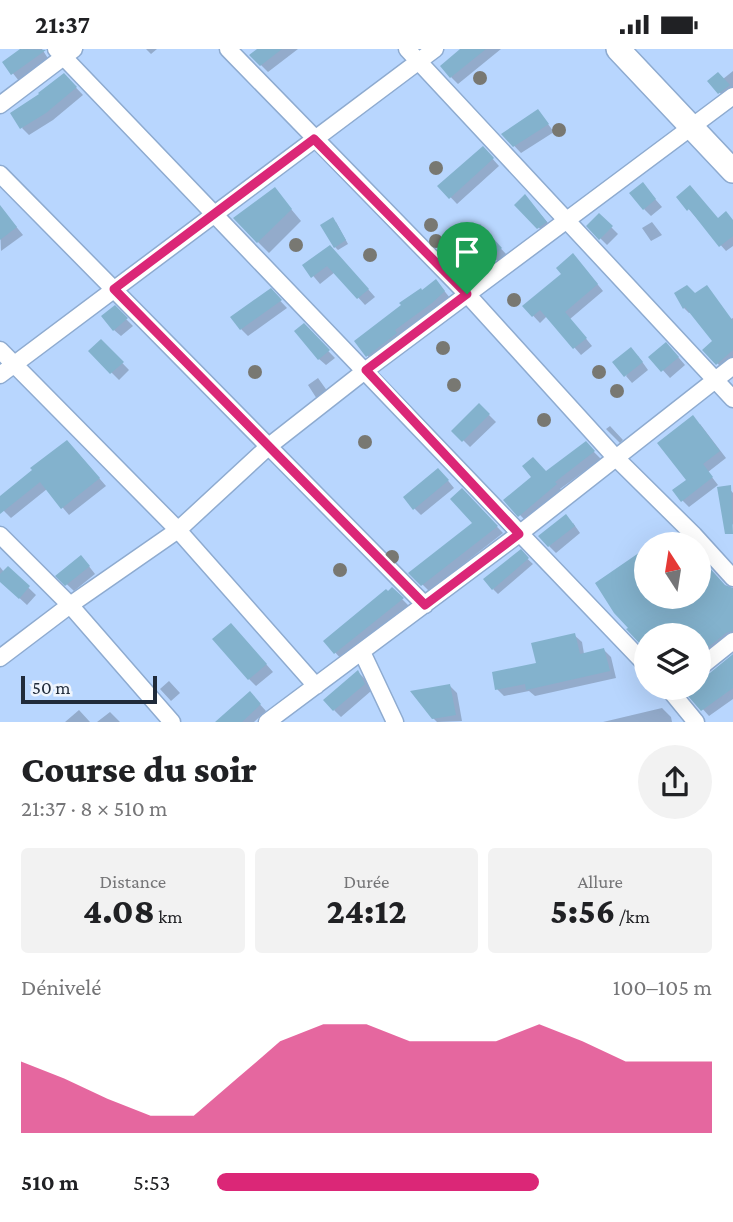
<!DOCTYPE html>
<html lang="fr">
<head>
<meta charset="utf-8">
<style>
	body { margin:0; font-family:"Crimson Pro",serif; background:#f2f2f2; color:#202124; height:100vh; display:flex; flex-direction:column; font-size:26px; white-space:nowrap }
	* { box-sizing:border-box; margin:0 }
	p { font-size:23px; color:#757577 }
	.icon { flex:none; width:38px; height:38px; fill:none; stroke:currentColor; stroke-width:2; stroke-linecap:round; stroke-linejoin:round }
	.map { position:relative; height:673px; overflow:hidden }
	.panel { display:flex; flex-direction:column; background:#fff; flex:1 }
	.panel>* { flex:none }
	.needle { width:46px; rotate:348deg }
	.tools { position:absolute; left:634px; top:483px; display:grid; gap:14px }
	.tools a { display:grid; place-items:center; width:77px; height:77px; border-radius:50%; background:#fff; box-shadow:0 7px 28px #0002; font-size:35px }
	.scale { position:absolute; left:21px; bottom:18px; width:136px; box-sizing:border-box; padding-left:7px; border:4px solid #202b3a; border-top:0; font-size:19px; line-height:24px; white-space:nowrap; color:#202b3a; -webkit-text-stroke:5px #eff5fd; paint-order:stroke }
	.pin { position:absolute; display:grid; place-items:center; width:60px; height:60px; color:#fff; margin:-72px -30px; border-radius:50% 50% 50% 0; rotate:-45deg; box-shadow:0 0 7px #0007 }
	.pin .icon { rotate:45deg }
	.round { display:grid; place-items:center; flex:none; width:74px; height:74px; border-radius:37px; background:#f2f2f2 }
	.head { display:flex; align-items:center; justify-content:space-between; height:119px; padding:0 21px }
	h1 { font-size:38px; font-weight:800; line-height:52px }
	.stats { display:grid; grid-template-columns:repeat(3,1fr); gap:10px; height:119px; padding:7px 21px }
	.stats div { display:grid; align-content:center; border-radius:7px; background:#f2f2f2; text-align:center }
	.stats b { font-size:35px; font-weight:800 }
	.stats small { font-size:19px; font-weight:400 }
	.stats p { font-size:19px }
	.chart { height:196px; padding:14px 21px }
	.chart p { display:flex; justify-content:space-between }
	.chart svg { width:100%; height:126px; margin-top:7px; fill:#db2777; opacity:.7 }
	ul { padding:0 21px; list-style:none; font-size:23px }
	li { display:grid; grid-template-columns:112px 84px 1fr; align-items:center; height:52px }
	li i { height:18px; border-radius:9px; background:#db2777 }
	.status { display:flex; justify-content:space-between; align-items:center; height:49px; padding:0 35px; background:#fff; direction:ltr }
	.status svg { height:19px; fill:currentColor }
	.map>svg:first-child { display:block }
	.shadow { fill:#0003 }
	.building { fill:#83b2cd }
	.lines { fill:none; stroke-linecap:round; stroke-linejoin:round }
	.street-casing { stroke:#8eabd0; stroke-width:19 }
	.secondary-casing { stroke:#8eabd0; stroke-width:26 }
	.street { stroke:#fff; stroke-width:16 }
	.secondary { stroke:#fff; stroke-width:23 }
	.tree { fill:#787872 }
	.route-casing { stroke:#fff; stroke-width:14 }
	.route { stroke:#db2777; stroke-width:9 }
</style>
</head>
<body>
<div class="status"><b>21:37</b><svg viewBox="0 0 49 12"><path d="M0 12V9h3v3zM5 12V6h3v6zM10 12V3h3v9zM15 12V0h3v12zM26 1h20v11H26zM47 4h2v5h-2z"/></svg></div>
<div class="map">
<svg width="733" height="673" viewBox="0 0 733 673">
	<rect width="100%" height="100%" fill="#b8d6fe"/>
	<path class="shadow" d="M23 0H42L49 11 19 32 4 13Z
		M146 0H157L151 5Z
		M260 0H298L268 23 251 6Z
		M463 0H501L458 35 451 28Z
		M733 22V47L727 51 709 33 723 30Z
		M64 26 83 46 53 71 29 86 22 79 42 46Z
		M538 62 554 83 521 104 503 85Z
		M483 99 499 117 457 155 440 137Z
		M276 142 301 172 269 204 235 170Z
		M649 143 662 158 651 167 644 160Z
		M678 148 718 171 733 172V197L726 202Z
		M532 155 553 180 546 186 517 156Z
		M599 166 618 185 607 196 588 177Z
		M0 173 14 175 23 186 1 202Z
		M336 173 348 195 338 201 335 198Z
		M652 173 662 186 651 192 642 179Z
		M480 178 508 207 500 215 472 185Z
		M337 205 375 248 365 256 335 223 320 235 304 216Z
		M580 214 603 242 570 270 592 297 581 306 547 267 540 274 525 258Z
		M442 239 450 249 373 313 356 293Z
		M270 241 287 259 248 287 241 280Z
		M677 245 695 246 731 270 733 269V313L723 320 704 301 714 292 691 263 689 264 684 259Z
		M114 258 133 277 121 287 114 281Z
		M304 277 335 309 326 316 319 310Z
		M101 292 129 321 119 331 90 302Z
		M673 302 685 316 670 329 651 308Z
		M638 307 648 321 632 334 626 327Z
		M318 329 328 343 317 350 308 336Z
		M479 356 496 373 470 398 454 382Z
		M700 375 726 409 708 423 718 436 689 458 682 451 689 431Z
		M610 377 623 391 620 394 606 380Z
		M586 395 601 410 560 440 563 443 527 473 506 452Z
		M74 400 106 437 69 466 47 440 11 469 4 462 0 457V449Z
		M445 428 454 439 421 466 414 459Z
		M728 438 733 444V476L723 464Z
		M462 441 503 484 429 542 411 524 475 474Z
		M573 474 580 484 556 504 549 497Z
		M520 503 533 515 498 545 493 540Z
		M646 503V548H655L661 556 671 548H698L726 539 733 540V584L698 618V586H646V598L616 563Z
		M88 516 95 525 74 542 58 527Z
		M0 518 4 523 8 519 36 546 27 556 0 531Z
		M392 540 409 557 342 611 325 592Z
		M238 583 273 623 256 637 249 630Z
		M574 586 582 593 584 605 604 601 611 608 616 629 535 647 529 642 504 647 497 640 538 616Z
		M733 607V650L709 667 684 639H698L705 630Z
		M358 623 365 630 371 642 341 668 334 661Z
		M169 632 180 644 171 652 160 640Z
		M450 637 457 644 462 672 437 673 433 669Z
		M255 650 266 662 254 673H218Z
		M662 659 671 668 672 673H603Z
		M79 661 90 673H65Z
		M110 663 120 673H97Z"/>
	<path class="building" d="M20 0 46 1 11 26 2 13Z
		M257 0H282L260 17 249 6Z
		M460 0H486L450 29 440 17Z
		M718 23 730 36 718 45 707 32Z
		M64 24 77 38 46 64 20 80 10 64 39 45 38 44Z
		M538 60 549 75 513 98 501 85Z
		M483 97 494 109 449 150 437 137Z
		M643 133 656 150 643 161 629 144Z
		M690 136 718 169 726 162 733 171V187L719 198 689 160 687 162 676 148Z
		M275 138 292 160 257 194 233 169Z
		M525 145 547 173 537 180 514 156Z
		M0 156 17 178 0 191Z
		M599 164 613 177 599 191 586 177Z
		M333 168 346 191 334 199 320 176Z
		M480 175 502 199 491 209 469 185Z
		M330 196 369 240 357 250 327 217 311 229 302 216Z
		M573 204 598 235 565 263 587 289 573 300 540 261 532 268 522 257 561 225 556 219Z
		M436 230 445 242 432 254 395 281 397 284 366 308 354 292 401 256 399 254 421 239 422 241Z
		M687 236 695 244 707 236 733 272V301L716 316 702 301 712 292 685 258 683 260 674 244Z
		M271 239 282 251 240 281 230 268Z
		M115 256 128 269 113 282 101 267Z
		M304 274 330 301 318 311 294 282Z
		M101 290 124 313 110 325 88 302Z
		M666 293 679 308 661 323 648 308Z
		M631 298 643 313 624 328 612 313Z
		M479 354 490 365 462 393 451 382Z
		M693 366 720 402 703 415 713 428 681 453 672 441 686 431 657 394Z
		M67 391 100 429 61 460 40 433 0 465V447L32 421 30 419Z
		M586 392 595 402 555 433 557 435 518 468 503 451 531 428 522 417 533 408 546 422Z
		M438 419 449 431 413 461 403 448Z
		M731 436 733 485H725L717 438Z
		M462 439 498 477 421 537 408 524 472 474 450 450Z
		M566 465 575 477 548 498 538 487Z
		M646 499V522L639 526 646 535V548H698V506L725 536 733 539V582L726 584 701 604 698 601V586H646V596L643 598 626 580 628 579 614 564 595 534Z
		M521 500 529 509 492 541 483 530Z
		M81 506 90 517 65 537 55 527Z
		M8 517 30 537 19 550 0 533V525Z
		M392 538 404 549 334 605 323 592 386 540 388 542Z
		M231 574 267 615 248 631 212 590Z
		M575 584 580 605 604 599 610 622 526 641 525 635 495 641 492 623 536 614 531 594Z
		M733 605V639L701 662 681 639H698V630L705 628Z
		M358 621 365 635 333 662 323 651Z
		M450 635 456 666 432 670 410 642Z
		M250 642 261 655 242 673H215Z"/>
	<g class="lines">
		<defs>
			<path id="street" d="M56 0 646 616
				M228 0 467 245 615 408 694 486 733 529
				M407 0 733 350
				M0 56 74 0
				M0 125 425 556
				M0 301 178 481 316 637
				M0 326 435 0
				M0 486 70 556 172 673
				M362 603 395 673
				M0 609 70 556 178 481 269 397 366 321 733 47
				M698 620 733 592
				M668 639 696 673
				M267 673 519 485 733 317"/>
			<path id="secondary" d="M618 0 733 122"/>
		</defs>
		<use href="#street" class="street-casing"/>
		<use href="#secondary" class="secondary-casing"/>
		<use href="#street" class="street"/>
		<use href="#secondary" class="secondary"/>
	</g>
	<g class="tree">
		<circle cx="480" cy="29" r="7"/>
		<circle cx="559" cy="81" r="7"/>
		<circle cx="436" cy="119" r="7"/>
		<circle cx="431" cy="176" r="7"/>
		<circle cx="436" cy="192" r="7"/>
		<circle cx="296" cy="196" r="7"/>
		<circle cx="370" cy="206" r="7"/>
		<circle cx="514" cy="251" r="7"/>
		<circle cx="443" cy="299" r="7"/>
		<circle cx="255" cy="323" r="7"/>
		<circle cx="599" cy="323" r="7"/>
		<circle cx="454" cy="336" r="7"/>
		<circle cx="617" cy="342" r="7"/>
		<circle cx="544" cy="371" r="7"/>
		<circle cx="365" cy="393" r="7"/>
		<circle cx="392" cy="508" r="7"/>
		<circle cx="340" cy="521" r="7"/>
	</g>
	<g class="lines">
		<defs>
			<path id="route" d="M314 90 467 245 366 321 519 485 425 556 114 240Z"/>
		</defs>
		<use href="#route" class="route-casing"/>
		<use href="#route" class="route"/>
	</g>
</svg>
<div class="tools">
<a><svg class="needle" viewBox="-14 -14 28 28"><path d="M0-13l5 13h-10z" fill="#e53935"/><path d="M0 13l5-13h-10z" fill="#757577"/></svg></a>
<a><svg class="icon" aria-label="layers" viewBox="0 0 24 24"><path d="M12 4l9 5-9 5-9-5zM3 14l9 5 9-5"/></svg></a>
</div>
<div class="scale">50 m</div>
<div class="pin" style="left:467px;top:245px;background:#1e9e55"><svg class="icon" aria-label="arrive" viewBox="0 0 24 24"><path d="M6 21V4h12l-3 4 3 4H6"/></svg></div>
</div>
<section class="panel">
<div class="head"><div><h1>Course du soir</h1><p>21:37 · 8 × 510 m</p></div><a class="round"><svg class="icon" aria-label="share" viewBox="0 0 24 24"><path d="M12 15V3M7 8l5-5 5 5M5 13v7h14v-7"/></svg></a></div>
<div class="stats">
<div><p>Distance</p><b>4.08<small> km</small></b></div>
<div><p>Durée</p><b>24:12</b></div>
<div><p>Allure</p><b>5:56<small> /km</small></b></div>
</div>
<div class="chart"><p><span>Dénivelé</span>100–105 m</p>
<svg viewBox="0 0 160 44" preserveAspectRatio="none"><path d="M0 44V19L10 25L20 32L30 38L40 38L50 25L60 12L70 6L80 6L90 12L100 12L110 12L120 6L130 12L140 19L150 19L160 19V44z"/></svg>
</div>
<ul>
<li><b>510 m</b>5:53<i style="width:65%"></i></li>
</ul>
</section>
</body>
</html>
